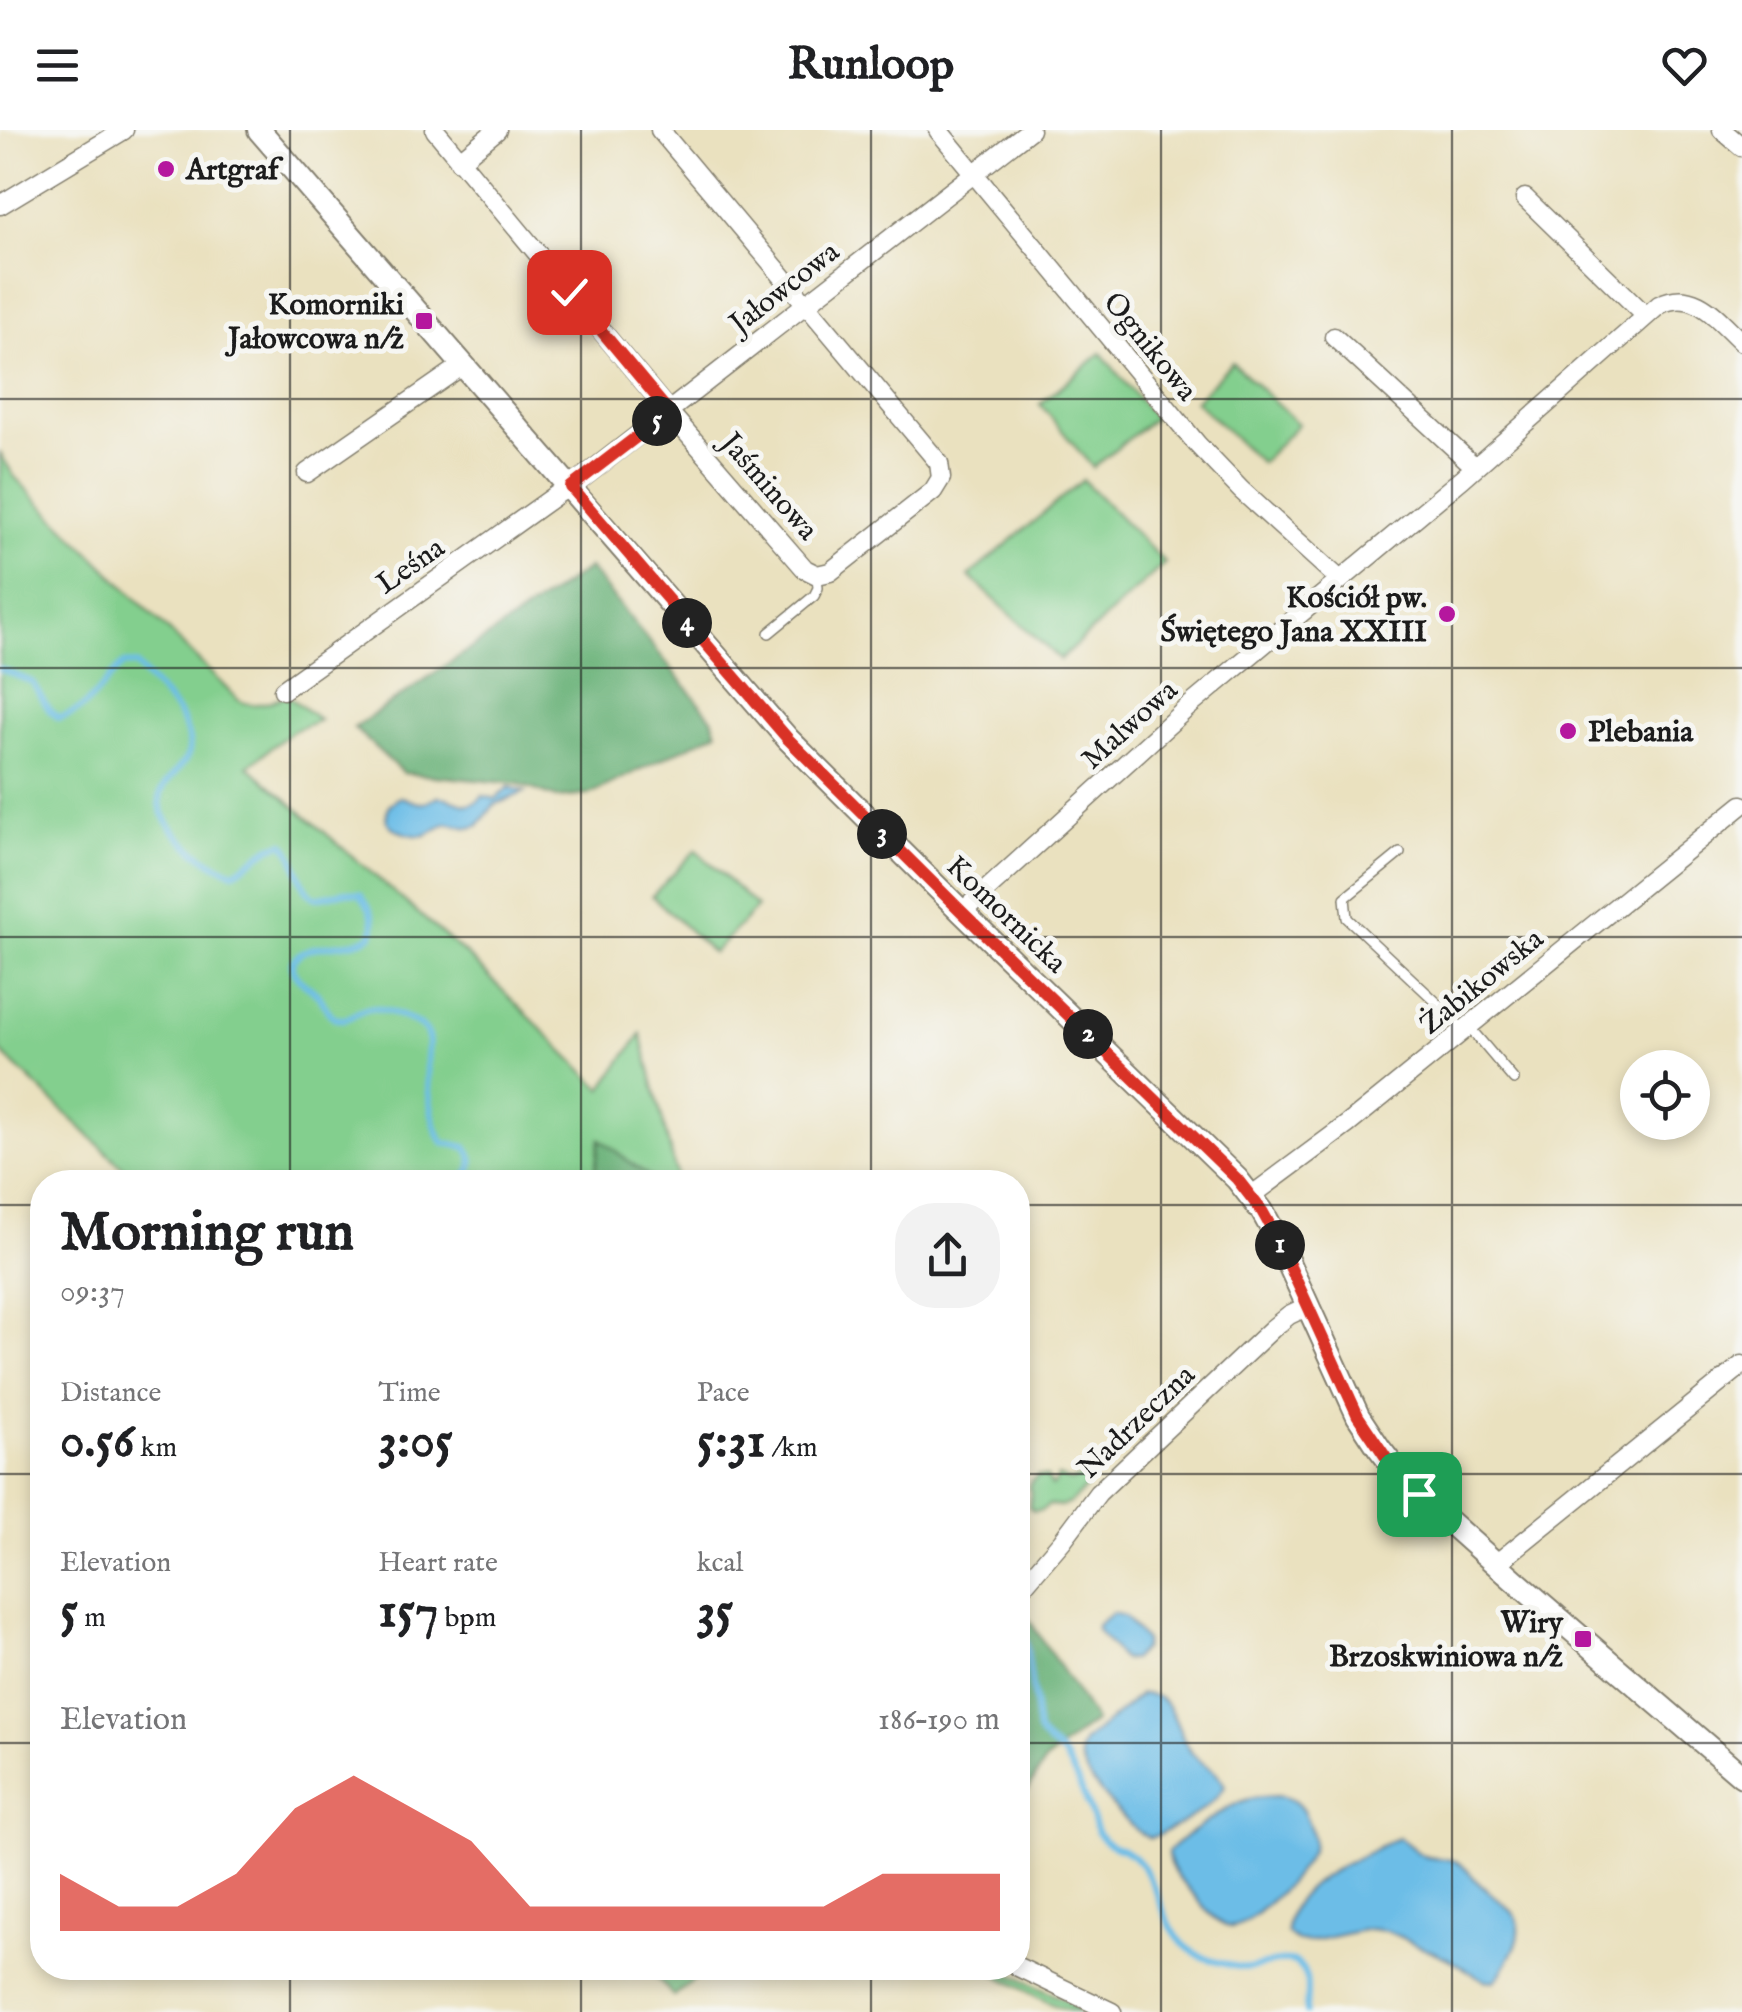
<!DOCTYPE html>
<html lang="en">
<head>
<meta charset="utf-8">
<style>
	body { margin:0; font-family:"IM FELL English",serif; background:#f2f2f2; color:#202124; height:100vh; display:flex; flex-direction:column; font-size:38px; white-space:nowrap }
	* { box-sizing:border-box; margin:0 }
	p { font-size:32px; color:#757577 }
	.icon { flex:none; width:55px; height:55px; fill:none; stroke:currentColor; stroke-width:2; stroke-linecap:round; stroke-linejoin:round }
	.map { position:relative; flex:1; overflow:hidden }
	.drawer { position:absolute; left:30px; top:1040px; width:1000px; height:810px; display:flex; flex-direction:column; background:#fff; border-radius:40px; box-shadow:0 5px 15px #0003 }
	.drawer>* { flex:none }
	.tools { position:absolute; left:1620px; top:920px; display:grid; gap:20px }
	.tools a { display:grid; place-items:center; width:90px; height:90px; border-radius:50%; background:#fff; box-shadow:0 5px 15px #0003; font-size:50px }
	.pin { position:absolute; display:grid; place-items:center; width:85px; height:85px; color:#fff; margin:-42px; border-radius:20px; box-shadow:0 5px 15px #0006 }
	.km { position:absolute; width:50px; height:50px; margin:-25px; border-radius:50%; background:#222; color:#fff; font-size:28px; line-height:50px; text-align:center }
	.round { display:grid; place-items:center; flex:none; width:105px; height:105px; border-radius:40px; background:#f2f2f2 }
	.headline { display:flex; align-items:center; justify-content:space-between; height:170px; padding:0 30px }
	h1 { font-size:55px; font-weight:800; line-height:75px }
	.figures { display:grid; grid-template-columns:repeat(3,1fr); gap:15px; height:170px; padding:10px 30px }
	.figures div { display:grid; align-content:center }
	.figures b { font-size:50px; font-weight:800 }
	.figures small { font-size:28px; font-weight:400 }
	.figures p { font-size:28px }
	.chart { height:280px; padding:20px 30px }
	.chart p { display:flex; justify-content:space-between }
	.chart svg { width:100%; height:180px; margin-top:10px; fill:#d93025; opacity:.7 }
	header { display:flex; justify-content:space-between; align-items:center; height:130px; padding:0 30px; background:#fff; font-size:45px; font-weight:800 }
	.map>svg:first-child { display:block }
	.green { fill:#83cf8e; stroke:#507655; stroke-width:2.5 }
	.forest { fill:#6ab279; stroke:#43674a; stroke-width:2.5 }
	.water { fill:#6cbde7; stroke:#446c82; stroke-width:2.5 }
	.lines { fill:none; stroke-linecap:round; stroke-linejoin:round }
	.stream { stroke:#6cbde7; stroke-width:6 }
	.service-casing { stroke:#837e6e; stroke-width:12 }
	.minor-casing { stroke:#837e6e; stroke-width:21 }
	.tertiary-casing { stroke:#837e6e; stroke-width:26 }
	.service { stroke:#fff; stroke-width:9 }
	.minor { stroke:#fff; stroke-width:18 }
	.tertiary { stroke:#fff; stroke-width:22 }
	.route-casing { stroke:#fff; stroke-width:20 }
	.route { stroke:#d93025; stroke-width:12 }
	.grid { fill:none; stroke:#1c1c1c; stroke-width:2.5; stroke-opacity:0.55 }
	.poi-dot { fill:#b5179e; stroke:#f6f6f2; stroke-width:4 }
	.labels { text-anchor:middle; stroke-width:10; stroke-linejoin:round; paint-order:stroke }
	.poi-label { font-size:30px; font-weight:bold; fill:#1c1c1c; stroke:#f6f6f2; text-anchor:end }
	.street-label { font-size:30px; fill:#1c1c1c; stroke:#f6f6f2 }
</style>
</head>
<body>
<header><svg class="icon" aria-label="menu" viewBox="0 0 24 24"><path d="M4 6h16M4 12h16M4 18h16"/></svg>Runloop<svg class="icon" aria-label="heart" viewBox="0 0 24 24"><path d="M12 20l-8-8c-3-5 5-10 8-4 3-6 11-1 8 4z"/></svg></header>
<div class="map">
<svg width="1742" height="1882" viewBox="0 0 1742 1882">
	<rect width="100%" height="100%" fill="#f6f6f2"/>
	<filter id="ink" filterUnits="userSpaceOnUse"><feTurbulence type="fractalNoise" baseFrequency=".01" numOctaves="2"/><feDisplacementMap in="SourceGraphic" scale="20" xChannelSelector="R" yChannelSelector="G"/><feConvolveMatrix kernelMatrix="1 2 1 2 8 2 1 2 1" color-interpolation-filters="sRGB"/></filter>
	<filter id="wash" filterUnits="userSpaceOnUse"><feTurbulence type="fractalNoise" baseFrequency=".0048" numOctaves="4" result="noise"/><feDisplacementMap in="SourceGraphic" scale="40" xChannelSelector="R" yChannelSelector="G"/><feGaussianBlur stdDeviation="2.25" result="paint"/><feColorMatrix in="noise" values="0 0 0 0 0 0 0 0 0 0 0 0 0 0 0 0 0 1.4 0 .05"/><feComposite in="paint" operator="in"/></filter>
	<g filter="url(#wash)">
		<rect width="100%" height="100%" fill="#eae1bf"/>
		<path class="green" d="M1101 223 1154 288 1093 338 1040 274Z
			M1232 232 1298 294 1261 333 1195 271Z
			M0 323 14 346 37 370 238 570C254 579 271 572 286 565L320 590 292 601 248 636 471 829 602 959 641 904 678 1052H656L600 1010 593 1052H138L0 921Z
			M1083 350 1165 433 1060 530 969 446Z
			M696 720 757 777 713 823 652 766Z
			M1037 1346 1047 1347 1051 1356 1054 1355 1058 1347 1071 1351 1082 1347 1086 1352V1358L1070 1373 1062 1376 1049 1375 1042 1380 1033 1381 1029 1377 1031 1364 1029 1355Z
			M669 1838H707L674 1866 655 1846Z
			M984 1838H997L1073 1874 1080 1882C1058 1882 1006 1849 984 1838Z"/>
		<path class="forest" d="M589 438 712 588 717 602 588 665 557 668 519 654 403 643 354 598Z
			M600 1009 656 1052H593Z
			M1018 1473 1095 1591 1045 1631 1028 1660 1018 1651Z"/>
		<path class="water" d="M509 657 525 662 494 675 478 696 469 698 447 693C440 696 433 703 425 705 415 707 392 702 387 691 385 686 388 680 389 675L400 667C408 668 415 674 423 673 428 673 433 668 438 667 454 665 467 685 483 666L496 669Z
			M1112 1483 1124 1486 1145 1511 1143 1519 1132 1530 1122 1529 1097 1500V1495Z
			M1141 1564C1176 1562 1174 1601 1191 1622 1202 1636 1219 1640 1225 1656 1216 1676 1171 1700 1150 1708 1132 1702 1084 1647 1080 1628 1079 1620 1081 1619 1084 1612Z
			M1276 1666C1291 1667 1300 1673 1306 1687 1310 1696 1314 1707 1312 1717 1309 1736 1250 1798 1231 1797 1218 1796 1203 1776 1196 1767 1185 1754 1167 1739 1168 1722 1178 1710 1228 1676 1243 1671 1253 1667 1265 1667 1276 1666Z
			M1399 1708C1408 1713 1415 1722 1424 1726 1434 1730 1445 1727 1455 1731 1468 1737 1473 1749 1483 1757 1510 1780 1532 1787 1511 1826 1506 1835 1502 1844 1494 1851L1484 1850 1449 1829 1387 1801 1368 1799 1307 1812 1297 1811 1287 1803C1287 1762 1330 1741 1362 1726 1374 1720 1385 1712 1399 1708Z"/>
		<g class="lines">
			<path class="stream" d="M0 539 32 552 50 581 59 588C93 579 100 554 124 534L136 535C155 560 183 578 189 610 194 633 167 644 161 663 152 694 209 737 235 742L271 717 284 713C300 729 296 756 316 768L345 762 360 764C369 775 378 791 372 805 351 819 315 811 298 825 279 840 309 855 318 865 325 873 326 884 336 888 349 894 357 878 371 878 382 877 421 892 426 902 431 910 427 923 427 932 427 951 431 1000 444 1013L466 1017C479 1033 472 1045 455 1052
				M539 1052C546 1043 557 1045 565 1052
				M1018 1497 1026 1513 1038 1602C1045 1614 1057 1617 1065 1628 1075 1645 1084 1665 1091 1684 1094 1691 1095 1699 1099 1705 1106 1715 1115 1716 1125 1721 1133 1725 1142 1735 1146 1742 1162 1768 1166 1803 1192 1821 1204 1830 1236 1838 1250 1838 1267 1837 1296 1819 1305 1844 1309 1855 1306 1870 1306 1882"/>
		</g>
	</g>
	<g filter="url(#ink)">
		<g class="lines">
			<defs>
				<path id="service" d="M769 503 814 466 818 458 817 445
					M1400 723 1345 768 1347 788 1450 885 1463 901
					M1469 897 1514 950"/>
				<path id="minor" d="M435 0 669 282 805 439 817 445 830 442 933 361 941 348 939 333 660 0
					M938 0 1197 314 1241 360 1339 449
					M1722 0 1742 17
					M459 31 497 0
					M1525 68 1646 186
					M0 75 124 0
					M1334 207 1475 337
					M307 343 463 235
					M283 560 559 363 571 357 1030 0
					M962 782 1187 578 1463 348 1659 175C1695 156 1718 190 1742 212
					M1251 1066 1348 994 1742 675
					M1496 1434 1742 1235
					M1018 1462 1062 1411 1098 1363 1272 1199 1289 1185 1308 1176
					M1018 1837 1112 1882"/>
				<path id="tertiary" d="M259 0 788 609 962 782 1237 1049 1262 1081 1277 1108 1358 1286 1379 1318 1397 1341 1430 1375 1514 1450 1742 1646"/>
			</defs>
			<use href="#service" class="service-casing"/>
			<use href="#minor" class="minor-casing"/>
			<use href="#tertiary" class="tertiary-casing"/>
			<use href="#service" class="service"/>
			<use href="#minor" class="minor"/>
			<use href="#tertiary" class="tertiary"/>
		</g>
	</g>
	<g class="lines" filter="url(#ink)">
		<defs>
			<path id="route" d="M569 162 669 282 571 357 788 609 962 782 1237 1049 1262 1081 1277 1108 1358 1286 1387 1329 1419 1364"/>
		</defs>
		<use href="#route" class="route-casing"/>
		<use href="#route" class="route"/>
	</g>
	<path class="grid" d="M290 0V1052M581 0V1052M871 0V1052M1161 0V1882M1452 0V1882M0 269H1742M0 538H1742M0 807H1742M0 1075H42M1018 1075H1742M0 1344H42M1018 1344H1742M0 1613H42M1018 1613H1742M290 1838V1882M581 1838V1882M871 1838V1882"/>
	<g class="poi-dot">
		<circle cx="166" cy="39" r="10"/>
		<rect x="414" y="181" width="20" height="20" rx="5"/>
		<circle cx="1447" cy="484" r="10"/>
		<circle cx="1568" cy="601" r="10"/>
		<rect x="1573" y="1499" width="20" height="20" rx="5"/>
	</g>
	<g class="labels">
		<g class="poi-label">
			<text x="186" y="49" text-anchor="start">Artgraf</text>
			<text x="404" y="184">Komorniki<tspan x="404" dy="34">Jałowcowa n/ż</tspan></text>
			<text x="1427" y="477">Kościół pw.<tspan x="1427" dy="34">Świętego Jana XXIII</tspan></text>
			<text x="1588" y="611" text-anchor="start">Plebania</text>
			<text x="1563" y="1502">Wiry<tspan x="1563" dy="34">Brzoskwiniowa n/ż</tspan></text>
		</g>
		<g class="street-label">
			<text transform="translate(784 157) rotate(-38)" y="10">Jałowcowa</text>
			<text transform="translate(1151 216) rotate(51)" y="10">Ognikowa</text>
			<text transform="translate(770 356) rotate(49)" y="10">Jaśminowa</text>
			<text transform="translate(410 435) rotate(-35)" y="10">Leśna</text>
			<text transform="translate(1129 594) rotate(-42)" y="10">Malwowa</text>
			<text transform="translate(1007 784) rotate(44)" y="10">Komornicka</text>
			<text transform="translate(1481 851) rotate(-39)" y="10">Żabikowska</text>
			<text transform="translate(1136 1291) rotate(-44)" y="10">Nadrzeczna</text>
		</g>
	</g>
</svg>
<div class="tools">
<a><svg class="icon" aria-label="locate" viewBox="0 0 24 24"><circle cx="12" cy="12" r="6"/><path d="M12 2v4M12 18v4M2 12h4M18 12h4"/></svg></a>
</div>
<div class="pin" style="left:1419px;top:1364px;background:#1e9e55"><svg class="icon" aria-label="arrive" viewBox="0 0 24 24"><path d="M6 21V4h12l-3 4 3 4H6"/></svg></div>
<div class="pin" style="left:569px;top:162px;background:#d93025"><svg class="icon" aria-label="check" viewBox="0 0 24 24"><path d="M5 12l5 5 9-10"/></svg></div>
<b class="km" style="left:1280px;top:1115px">1</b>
<b class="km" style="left:1088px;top:904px">2</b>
<b class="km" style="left:882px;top:704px">3</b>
<b class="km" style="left:687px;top:493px">4</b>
<b class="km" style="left:657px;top:291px">5</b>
<section class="drawer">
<div class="headline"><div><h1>Morning run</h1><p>09:37</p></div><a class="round"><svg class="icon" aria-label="share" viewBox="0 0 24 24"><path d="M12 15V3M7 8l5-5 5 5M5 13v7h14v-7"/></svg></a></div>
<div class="figures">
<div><p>Distance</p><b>0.56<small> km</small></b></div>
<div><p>Time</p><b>3:05</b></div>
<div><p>Pace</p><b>5:31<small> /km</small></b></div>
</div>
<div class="figures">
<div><p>Elevation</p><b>5<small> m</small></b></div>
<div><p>Heart rate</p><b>157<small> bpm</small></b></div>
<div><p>kcal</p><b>35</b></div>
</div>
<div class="chart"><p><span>Elevation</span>186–190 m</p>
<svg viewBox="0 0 160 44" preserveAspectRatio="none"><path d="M0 44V30L10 38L20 38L30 30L40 14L50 6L60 14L70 22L80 38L90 38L100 38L110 38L120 38L130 38L140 30L150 30L160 30V44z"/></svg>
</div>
</section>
</div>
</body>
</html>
